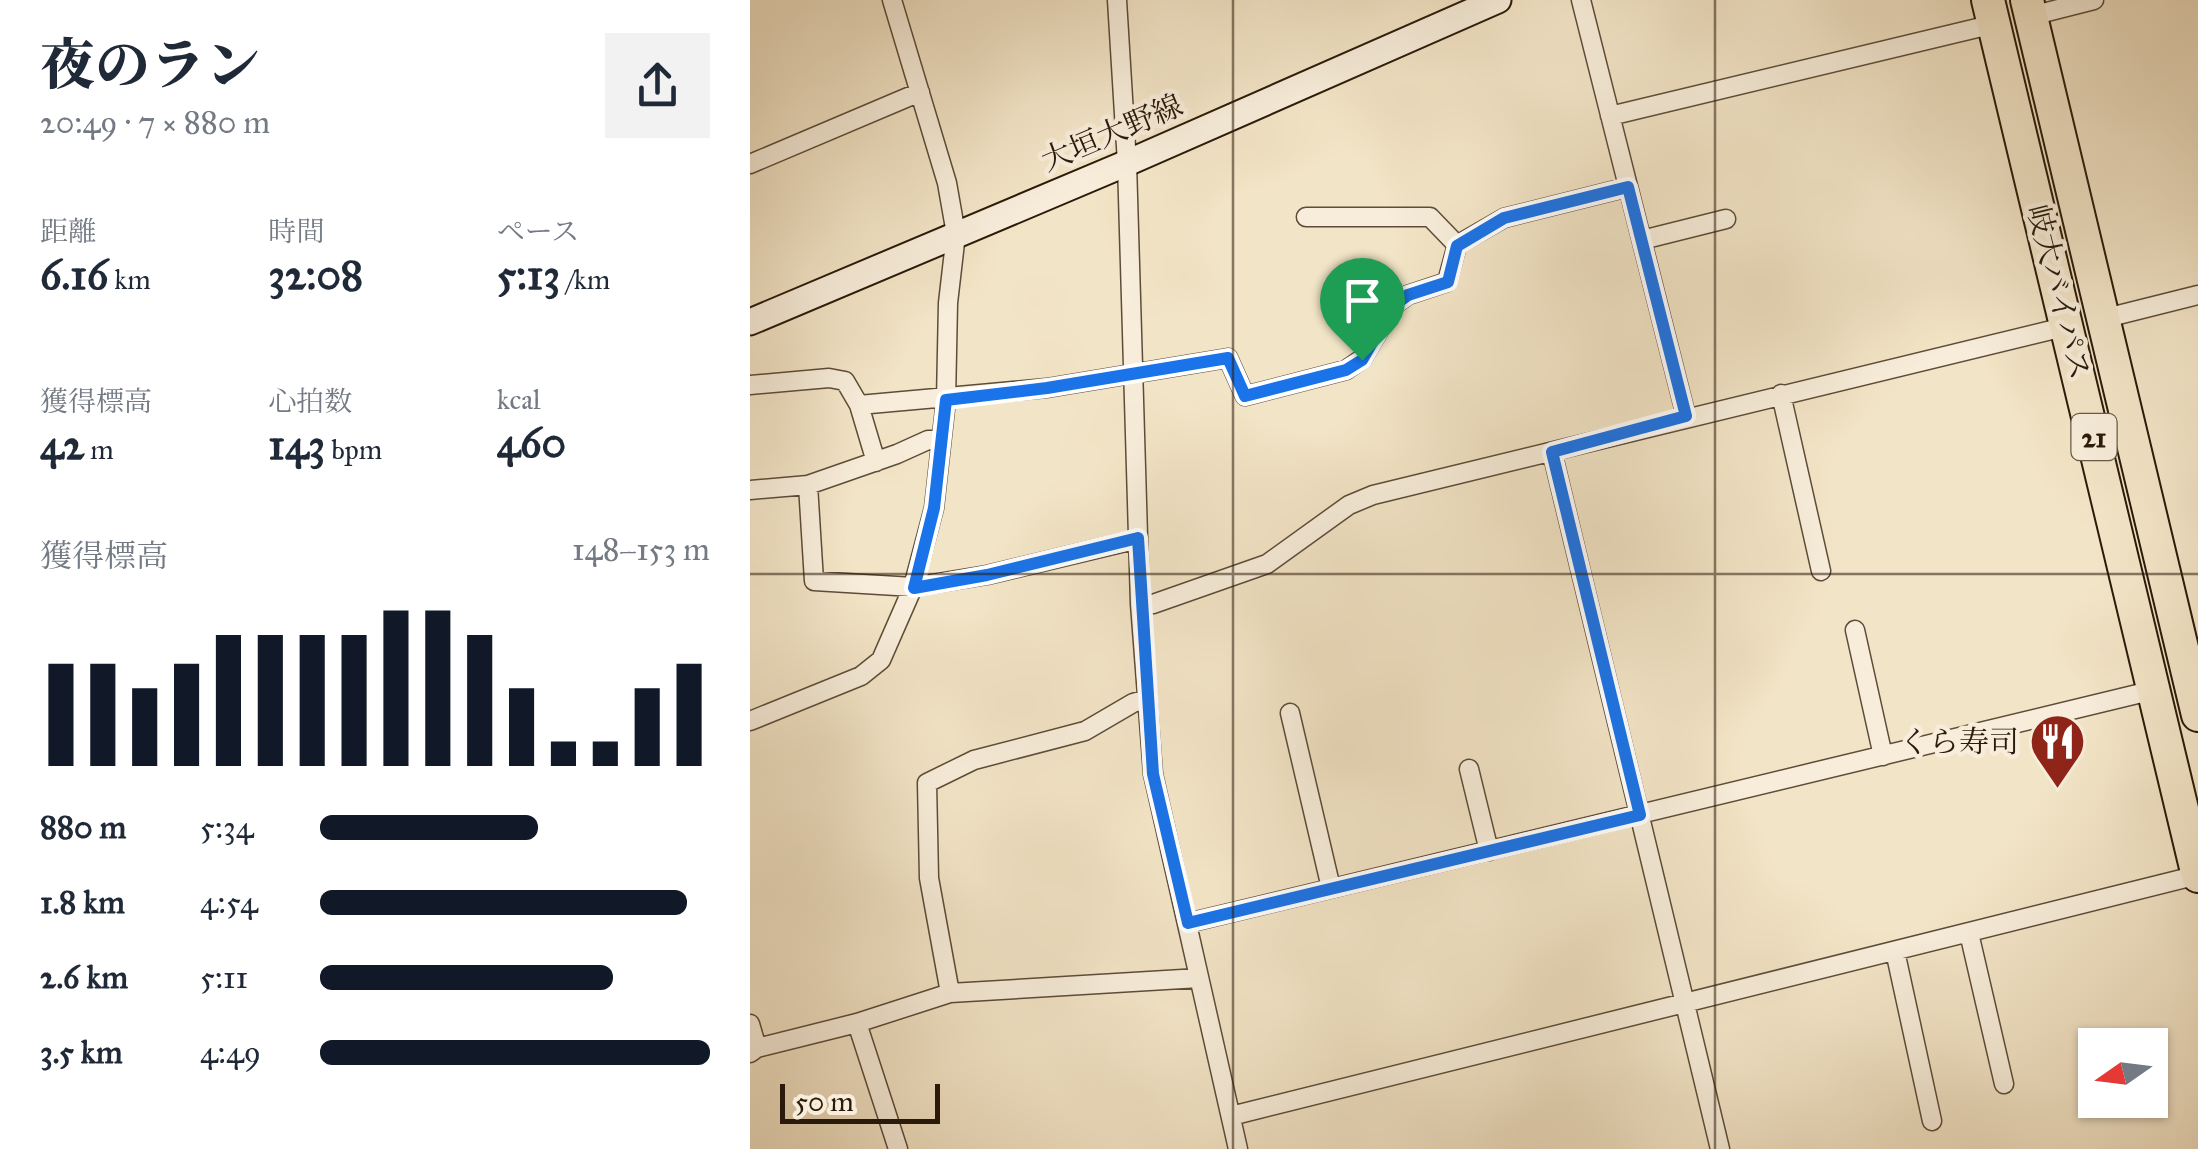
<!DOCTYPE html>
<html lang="ja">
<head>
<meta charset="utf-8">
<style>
	body { margin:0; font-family:"IM FELL Great Primer","Noto Serif JP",serif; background:#f2f2f3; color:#1f2937; height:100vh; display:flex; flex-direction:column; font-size:38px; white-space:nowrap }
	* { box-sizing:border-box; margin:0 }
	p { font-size:32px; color:#747a83 }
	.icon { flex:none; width:55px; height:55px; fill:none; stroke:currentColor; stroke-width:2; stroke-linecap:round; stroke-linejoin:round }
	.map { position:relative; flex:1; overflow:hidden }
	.details { display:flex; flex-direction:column; background:#fff; width:750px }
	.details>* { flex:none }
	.needle { width:65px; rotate:256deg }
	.tools { position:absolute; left:1328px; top:1028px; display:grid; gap:20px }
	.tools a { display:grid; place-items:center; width:90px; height:90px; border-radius:0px; background:#fff; box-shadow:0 2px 8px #0004; font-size:50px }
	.scale { position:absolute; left:30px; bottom:25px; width:160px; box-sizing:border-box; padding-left:10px; border:5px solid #2b1a09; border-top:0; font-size:28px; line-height:35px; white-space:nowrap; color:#2b1a09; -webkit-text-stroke:8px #f7edda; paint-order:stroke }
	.pin { position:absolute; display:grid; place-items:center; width:85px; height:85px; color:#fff; margin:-102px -42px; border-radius:50% 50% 50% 0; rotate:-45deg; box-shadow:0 0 10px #0007 }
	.pin .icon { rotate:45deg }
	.round { display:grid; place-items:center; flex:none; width:105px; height:105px; border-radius:0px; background:#f2f2f3 }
	.head { display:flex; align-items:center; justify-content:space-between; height:170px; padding:0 40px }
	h1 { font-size:55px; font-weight:800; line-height:75px }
	.metrics { display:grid; grid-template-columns:repeat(3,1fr); gap:15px; height:170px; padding:10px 40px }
	.metrics div { display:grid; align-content:center }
	.metrics b { font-size:42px; font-weight:800 }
	.metrics small { font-size:28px; font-weight:400 }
	.metrics p { font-size:28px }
	.chart { height:280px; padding:20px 40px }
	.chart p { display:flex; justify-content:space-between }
	.chart svg { width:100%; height:180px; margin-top:10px; stroke:#111827; stroke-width:6 }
	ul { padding:0 40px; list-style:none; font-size:32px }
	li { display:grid; grid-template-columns:160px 120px 1fr; align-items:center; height:75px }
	li i { height:25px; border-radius:12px; background:#111827 }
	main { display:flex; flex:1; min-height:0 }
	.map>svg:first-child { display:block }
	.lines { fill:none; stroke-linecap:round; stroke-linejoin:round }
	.street-casing { stroke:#5d4c38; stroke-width:21 }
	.secondary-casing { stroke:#2b1a09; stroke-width:29 }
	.highway-casing { stroke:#2b1a09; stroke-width:36 }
	.street { stroke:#f7edda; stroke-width:18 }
	.secondary { stroke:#f7edda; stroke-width:25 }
	.highway { stroke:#f2e4c6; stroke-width:32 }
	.route-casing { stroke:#fff; stroke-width:20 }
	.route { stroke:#1a73e8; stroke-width:12 }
	.grid { fill:none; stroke:#2b1a09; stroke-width:2.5; stroke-opacity:0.55 }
	.labels { text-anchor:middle; stroke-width:9; stroke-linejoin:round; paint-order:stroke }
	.shield { fill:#f7edda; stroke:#685948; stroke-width:2.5 }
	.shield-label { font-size:28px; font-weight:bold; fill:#2b1a09 }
	.street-label { font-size:30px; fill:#2b1a09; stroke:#f7edda }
	.poi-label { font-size:30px; fill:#2b1a09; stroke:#f7edda; text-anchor:end }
</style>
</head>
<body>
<main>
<section class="details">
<div class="head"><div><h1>夜のラン</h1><p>20:49 · 7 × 880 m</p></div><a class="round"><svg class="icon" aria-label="share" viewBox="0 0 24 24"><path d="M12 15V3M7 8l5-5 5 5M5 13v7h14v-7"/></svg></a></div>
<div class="metrics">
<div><p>距離</p><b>6.16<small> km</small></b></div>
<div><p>時間</p><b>32:08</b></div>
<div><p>ペース</p><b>5:13<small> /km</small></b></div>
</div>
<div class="metrics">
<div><p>獲得標高</p><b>42<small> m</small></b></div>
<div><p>心拍数</p><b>143<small> bpm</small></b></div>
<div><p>kcal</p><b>460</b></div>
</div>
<div class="chart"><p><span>獲得標高</span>148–153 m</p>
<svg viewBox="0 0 160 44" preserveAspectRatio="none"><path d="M5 44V19M15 44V19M25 44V25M35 44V19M45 44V12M55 44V12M65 44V12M75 44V12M85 44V6M95 44V6M105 44V12M115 44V25M125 44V38M135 44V38M145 44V25M155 44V19"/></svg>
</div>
<ul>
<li><b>880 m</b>5:34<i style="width:56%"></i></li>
<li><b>1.8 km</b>4:54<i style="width:94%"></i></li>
<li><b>2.6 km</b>5:11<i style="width:75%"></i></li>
<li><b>3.5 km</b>4:49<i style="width:100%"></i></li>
</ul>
</section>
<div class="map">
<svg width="1448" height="1149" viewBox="0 0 1448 1149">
	<rect width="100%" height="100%" fill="#f2e4c6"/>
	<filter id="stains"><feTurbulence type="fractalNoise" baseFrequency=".002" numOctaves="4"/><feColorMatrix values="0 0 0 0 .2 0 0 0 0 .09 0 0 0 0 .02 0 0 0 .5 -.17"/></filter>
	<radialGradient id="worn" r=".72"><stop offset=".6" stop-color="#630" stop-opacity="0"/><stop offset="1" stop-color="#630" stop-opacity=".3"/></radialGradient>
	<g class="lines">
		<defs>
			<path id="street" d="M367 0 377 163 390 604 403 774 488 1149
				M831 0 936 416
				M1281 16 1344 0
				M860 116 1244 24
				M0 164 170 92
				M556 217H680L707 245
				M892 240 976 219
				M1352 319 1448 295
				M0 385 79 378 95 381 109 405 297 388 478 358 495 396 596 370 612 359 644 305 658 295 697 282 707 245 754 218 878 187
				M1031 394 1071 571
				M109 405 126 462
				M190 440H178L147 454 58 485 64 581 163 587 237 575 388 539
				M802 452 970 1149
				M0 490 58 485
				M390 604H403L517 564 599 505 623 495 1318 326
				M1105 630 1133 756
				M540 713 581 888
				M0 721 111 676 131 660 163 587 184 508 196 400 198 303 206 234 197 183 142 0
				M719 769 739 851
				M438 923 1404 690
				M1219 933 1254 1084
				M1145 951 1182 1121
				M200 993 179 878 177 783 224 760 335 731 383 703 396 699
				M107 1023 148 1149
				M0 1024 7 1048
				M0 1053 7 1048 107 1023 200 993 449 978
				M481 1116 1448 875"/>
			<path id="secondary" d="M0 322 377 163 748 0"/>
			<path id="highway" d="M1238 0 1448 876
				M1277 0 1448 715"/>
		</defs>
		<use href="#street" class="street-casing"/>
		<use href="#secondary" class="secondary-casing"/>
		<use href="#highway" class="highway-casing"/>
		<use href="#street" class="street"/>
		<use href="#secondary" class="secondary"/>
		<use href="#highway" class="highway"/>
	</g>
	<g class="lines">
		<defs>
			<path id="route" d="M878 187 936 416 802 452 890 815 438 923 403 774 388 538 237 575 164 588 184 508 196 400 297 388 478 358 495 396 596 370 612 360 644 305 658 295 698 282 707 246 754 218Z"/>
		</defs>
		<use href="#route" class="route-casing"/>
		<use href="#route" class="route"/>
	</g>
	<path class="grid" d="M483 0V1149M965 0V1149M0 574H1448"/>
	<defs>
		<symbol id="restaurant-pin" viewBox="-11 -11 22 30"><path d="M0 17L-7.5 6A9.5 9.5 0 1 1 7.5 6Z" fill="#8f2418" stroke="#f7edda"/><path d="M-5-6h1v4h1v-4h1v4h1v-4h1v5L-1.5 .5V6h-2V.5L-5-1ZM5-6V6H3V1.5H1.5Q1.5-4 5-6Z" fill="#fff"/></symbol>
	</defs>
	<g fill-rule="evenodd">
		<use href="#restaurant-pin" x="1276" y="710" width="63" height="86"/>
	</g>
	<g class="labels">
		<rect class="shield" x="1321.5" y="414" width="45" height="46" rx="8"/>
		<g class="shield-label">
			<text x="1344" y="447">21</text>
		</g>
		<g class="street-label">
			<text transform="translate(362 133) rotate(-23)" y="10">大垣大野線</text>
			<text transform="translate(1309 292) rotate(76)" y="10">岐大バイパス</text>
		</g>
		<g class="poi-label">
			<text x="1269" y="752">くら寿司</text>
		</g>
	</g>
	<rect width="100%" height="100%" filter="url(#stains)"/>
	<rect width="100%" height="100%" fill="url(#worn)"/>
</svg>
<div class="tools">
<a><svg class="needle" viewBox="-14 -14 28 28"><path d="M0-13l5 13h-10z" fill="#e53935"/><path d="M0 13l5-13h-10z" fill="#747a83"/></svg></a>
</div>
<div class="scale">50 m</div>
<div class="pin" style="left:612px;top:360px;background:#1e9e55"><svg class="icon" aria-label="arrive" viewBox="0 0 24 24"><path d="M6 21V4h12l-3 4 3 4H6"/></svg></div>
</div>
</main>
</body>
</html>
